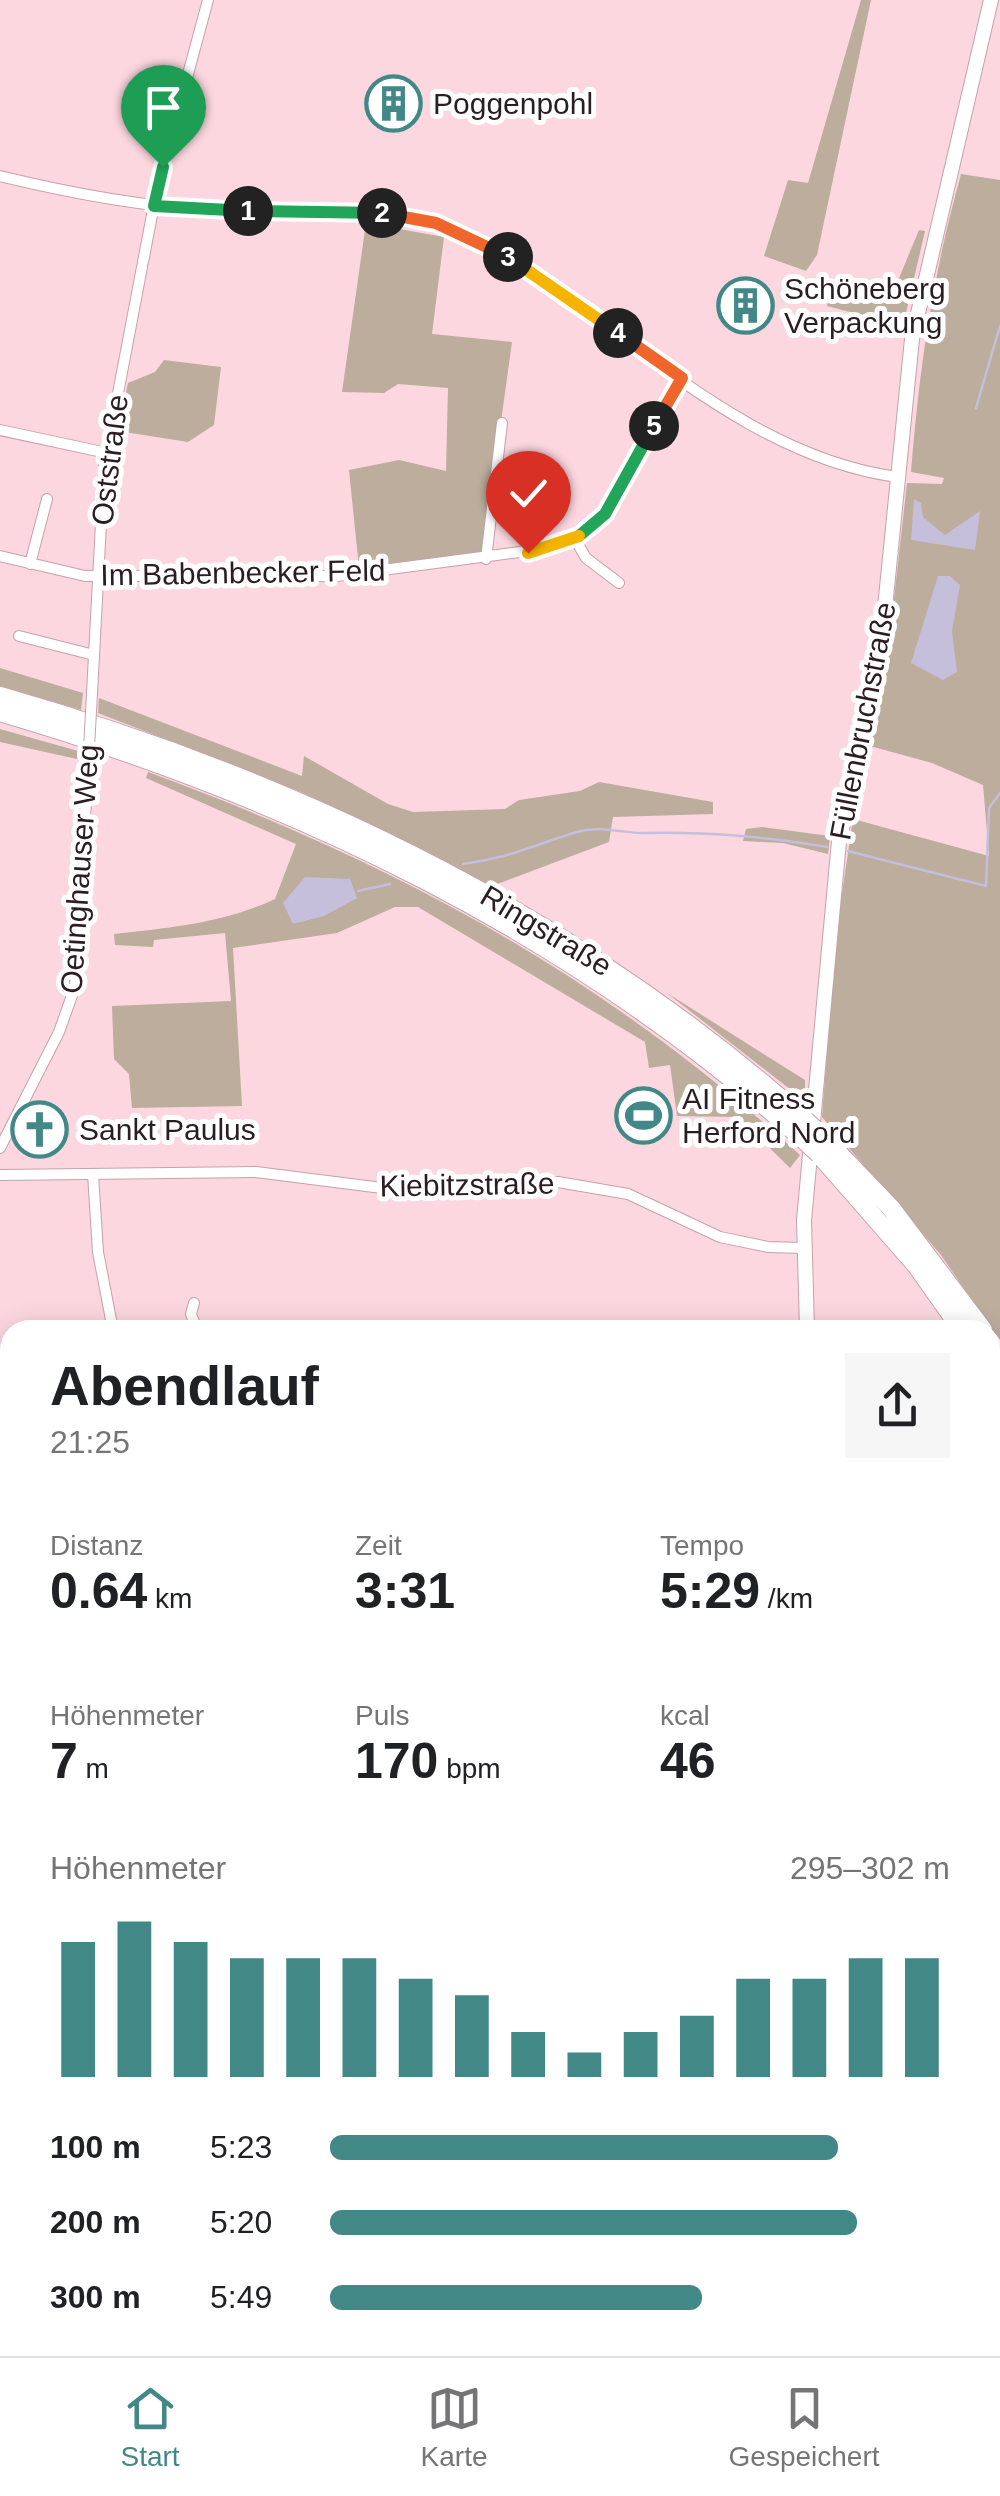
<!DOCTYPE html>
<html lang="de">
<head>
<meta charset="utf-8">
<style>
	body { margin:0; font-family:Arial,sans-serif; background:#f6f6f6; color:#202124; height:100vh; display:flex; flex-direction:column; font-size:38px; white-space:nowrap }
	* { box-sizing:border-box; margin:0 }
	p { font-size:32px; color:#757577 }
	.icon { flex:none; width:55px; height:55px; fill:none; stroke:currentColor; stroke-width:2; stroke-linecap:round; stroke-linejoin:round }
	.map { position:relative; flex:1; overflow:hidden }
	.panel { position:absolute; left:0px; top:1320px; width:1000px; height:1038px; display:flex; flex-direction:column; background:#fff; border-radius:30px 30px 0 0; box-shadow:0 5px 25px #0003 }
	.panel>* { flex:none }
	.pin { position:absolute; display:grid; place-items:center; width:85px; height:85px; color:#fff; margin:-102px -42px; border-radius:50% 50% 50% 0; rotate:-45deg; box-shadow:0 0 10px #0007 }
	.pin .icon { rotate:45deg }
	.km { position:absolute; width:50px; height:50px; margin:-25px; border-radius:50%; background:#222; color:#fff; font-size:28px; line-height:50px; text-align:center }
	.round { display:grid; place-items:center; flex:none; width:105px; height:105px; border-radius:0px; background:#f6f6f6 }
	.headline { display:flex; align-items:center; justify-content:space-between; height:170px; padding:0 50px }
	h1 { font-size:55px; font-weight:700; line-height:75px }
	.stats { display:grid; grid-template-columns:repeat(3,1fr); gap:15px; height:170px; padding:10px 50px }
	.stats div { display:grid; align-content:center }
	.stats b { font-size:50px; font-weight:700 }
	.stats small { font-size:28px; font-weight:400 }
	.stats p { font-size:28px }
	.chart { height:280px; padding:20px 50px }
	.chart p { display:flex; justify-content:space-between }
	.chart svg { width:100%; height:180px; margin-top:10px; stroke:#418886; stroke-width:6 }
	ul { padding:0 50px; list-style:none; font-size:32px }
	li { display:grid; grid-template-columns:160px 120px 1fr; align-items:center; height:75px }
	li i { height:25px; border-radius:12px; background:#418886 }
	.dock { display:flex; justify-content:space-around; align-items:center; height:140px; border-top:2px solid #e0e0e0; background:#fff; font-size:28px; color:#757577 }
	.dock a { display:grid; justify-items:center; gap:5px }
	.dock .active { color:#418886 }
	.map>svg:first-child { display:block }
	.green { fill:#bcad9c }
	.water { fill:#c5bfdc }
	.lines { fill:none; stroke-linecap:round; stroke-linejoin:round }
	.stream { stroke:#c5bfdc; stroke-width:2.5 }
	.street-casing { stroke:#c5a1aa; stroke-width:12 }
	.secondary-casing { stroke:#c5a1aa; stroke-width:16 }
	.highway-casing { stroke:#c5a1aa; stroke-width:20 }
	.street { stroke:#fff; stroke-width:10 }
	.secondary { stroke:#fff; stroke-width:14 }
	.highway { stroke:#fff; stroke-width:18 }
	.street-bridge-casing { stroke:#c5a1aa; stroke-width:12; stroke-linecap:butt }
	.highway-bridge-casing { stroke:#c5a1aa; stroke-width:20; stroke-linecap:butt }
	.street-bridge { stroke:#fff; stroke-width:10 }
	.highway-bridge { stroke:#fff; stroke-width:18 }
	.split-1-casing { stroke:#fff; stroke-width:20 }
	.split-2-casing { stroke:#fff; stroke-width:20 }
	.split-3-casing { stroke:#fff; stroke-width:20 }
	.split-4-casing { stroke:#fff; stroke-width:20 }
	.split-5-casing { stroke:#fff; stroke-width:20 }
	.split-6-casing { stroke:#fff; stroke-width:20 }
	.split-7-casing { stroke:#fff; stroke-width:20 }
	.split-1 { stroke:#22a559; stroke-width:12 }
	.split-2 { stroke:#22a559; stroke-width:12 }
	.split-3 { stroke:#f0652b; stroke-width:12 }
	.split-4 { stroke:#f5b400; stroke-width:12 }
	.split-5 { stroke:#f0652b; stroke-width:12 }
	.split-6 { stroke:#22a559; stroke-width:12 }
	.split-7 { stroke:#f5b400; stroke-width:12 }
	.labels { text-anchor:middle; stroke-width:10; stroke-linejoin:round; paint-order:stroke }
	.poi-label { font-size:30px; fill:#2b1d21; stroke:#fff; text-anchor:start }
	.street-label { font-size:30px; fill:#2b1d21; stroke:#fff }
</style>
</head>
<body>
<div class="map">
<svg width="1000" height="2356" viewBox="0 0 1000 2356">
	<rect width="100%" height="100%" fill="#fcd7e0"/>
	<path class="green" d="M861 0H871L817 255 806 271 764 256 788 180 808 183Z
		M961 174 1000 180V1341L941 1255 822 1117 836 934 853 819 989 856 983 785 932 763 870 746 884 689 907 483 942 484 944 478 911 472C920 364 932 279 961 174Z
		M366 223 444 237 432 334 512 342 483 552 359 568 349 470 399 460 446 471 448 388 398 384 384 393 342 392Z
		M919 230 925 231 903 326 827 306 833 282 892 295Z
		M164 360 221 367 214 425 188 442 118 431 128 383 155 372Z
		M0 668 83 693 81 710 0 686Z
		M99 698 302 776 304 756 388 804 413 812 505 809 519 800 580 791 599 782 713 802V814L613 817 609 842 492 886 301 792 98 713Z
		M0 729 78 751 77 759 0 742Z
		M148 772C398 864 602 975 800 1155L790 1168 738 1117 677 1116 670 1065 649 1068 645 1042 418 907H395L337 933 233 948 242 1106 132 1108 129 1074 114 1059 112 1006 231 1001 225 933 154 940 153 947 115 945 114 934C169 928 224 923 275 899L296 844 146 778Z
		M762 827 830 836 828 854 783 843 743 841 746 829Z
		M667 993 805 1080V1101Z
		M0 1610 10 1616V1749L0 1740Z
		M990 1674H1000V1785L990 1784Z
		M724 2348H886L887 2356H725Z"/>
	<path class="water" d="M914 499 921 503 923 517 945 535 980 511 975 550 911 540Z
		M938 576H950L960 585 952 631 957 672 943 680 911 663Z
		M305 877 350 879 357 898 324 916 293 924 283 903Z"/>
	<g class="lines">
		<path class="stream" d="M976 408 1000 326
			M848 851 986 886 989 808 1000 793
			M463 864C512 858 537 843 581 831 601 826 623 833 643 833 710 832 761 836 827 847
			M358 891 390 884
			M990 2184 1000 2182"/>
		<defs>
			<path id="street" d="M0 176C70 193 138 206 209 210 291 214 380 199 458 230 493 245 523 268 555 290 661 363 765 459 897 477
				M143 262 157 189 208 0
				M0 430 107 453
				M575 539 586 558 619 583
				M0 556 85 576H337L550 548 585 533 605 514 682 378
				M486 559 502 423
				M30 564 47 499
				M19 636 94 655
				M92 693 104 467 142 267
				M0 1148 59 1032 75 987 88 767
				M93 1174 98 1252 113 1330
				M0 1175 256 1172 390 1189 558 1182 628 1194 720 1237 768 1247 803 1248
				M194 1303 191 1314 197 1330
				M0 1539 10 1535
				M0 1940 10 1928
				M990 2053 1000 2051
				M0 2239 10 2234
				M990 2325 1000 2323
				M215 2348 217 2356
				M0 2350 11 2356
				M370 2356 385 2348
				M621 2356 657 2348"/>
			<path id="secondary" d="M807 1330 804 1220 839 841 879 667 912 339 991 0
				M990 1931H1000
				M990 1944H1000"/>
			<path id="highway" d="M0 696C294 780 574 914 804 1119
				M0 712C296 799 571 932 802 1138
				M820 1134 891 1208 983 1330
				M819 1154 916 1265 962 1330
				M990 1341 1000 1357
				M990 1374 1000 1390"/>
		</defs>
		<use href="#street" class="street-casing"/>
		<use href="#secondary" class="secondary-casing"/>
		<use href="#highway" class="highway-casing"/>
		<use href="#street" class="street"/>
		<use href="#secondary" class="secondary"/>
		<use href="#highway" class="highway"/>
		<defs>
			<path id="street-bridge" d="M88 767 92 693"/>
			<path id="highway-bridge" d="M804 1119 820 1134
				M802 1138 819 1154"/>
		</defs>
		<use href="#street-bridge" class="street-bridge-casing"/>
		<use href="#highway-bridge" class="highway-bridge-casing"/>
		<use href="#street-bridge" class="street-bridge"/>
		<use href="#highway-bridge" class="highway-bridge"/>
	</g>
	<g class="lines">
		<defs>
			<path id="split-1" d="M163 167 154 206 248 211"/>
			<path id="split-2" d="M248 211 382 213"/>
			<path id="split-3" d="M382 213 436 223 508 257"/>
			<path id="split-4" d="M508 257 618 333"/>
			<path id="split-5" d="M618 333 682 378 654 426"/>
			<path id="split-6" d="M579 536 605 514 654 426"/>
			<path id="split-7" d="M528 553 579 536"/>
		</defs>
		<use href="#split-1" class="split-1-casing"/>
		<use href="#split-2" class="split-2-casing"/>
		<use href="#split-3" class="split-3-casing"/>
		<use href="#split-4" class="split-4-casing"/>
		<use href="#split-5" class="split-5-casing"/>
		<use href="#split-6" class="split-6-casing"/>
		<use href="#split-7" class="split-7-casing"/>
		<use href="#split-1" class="split-1"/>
		<use href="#split-2" class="split-2"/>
		<use href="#split-3" class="split-3"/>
		<use href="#split-4" class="split-4"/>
		<use href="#split-5" class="split-5"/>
		<use href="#split-6" class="split-6"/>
		<use href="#split-7" class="split-7"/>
	</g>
	<defs>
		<symbol id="building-ring" viewBox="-11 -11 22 22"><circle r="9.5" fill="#fff" stroke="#418886" stroke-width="1.5"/><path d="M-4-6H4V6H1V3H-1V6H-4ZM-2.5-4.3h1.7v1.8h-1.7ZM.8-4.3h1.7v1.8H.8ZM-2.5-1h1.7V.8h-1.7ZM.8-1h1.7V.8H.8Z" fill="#418886"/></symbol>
		<symbol id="stadium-ring" viewBox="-11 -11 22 22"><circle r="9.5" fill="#fff" stroke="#418886" stroke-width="1.5"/><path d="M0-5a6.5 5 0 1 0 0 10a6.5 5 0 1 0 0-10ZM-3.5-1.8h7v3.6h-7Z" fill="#418886"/></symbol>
		<symbol id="church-ring" viewBox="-11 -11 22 22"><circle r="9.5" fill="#fff" stroke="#418886" stroke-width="1.5"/><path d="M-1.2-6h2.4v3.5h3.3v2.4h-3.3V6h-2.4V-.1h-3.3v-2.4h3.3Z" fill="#418886"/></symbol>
	</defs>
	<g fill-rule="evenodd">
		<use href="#building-ring" x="362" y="72" width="63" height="63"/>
		<use href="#building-ring" x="714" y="274" width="63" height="63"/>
		<use href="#stadium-ring" x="612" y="1084" width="63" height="63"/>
		<use href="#church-ring" x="8" y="1098" width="63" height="63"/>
	</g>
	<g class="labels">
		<g class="poi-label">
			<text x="433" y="114">Poggenpohl</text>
			<text x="784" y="299">Schöneberg<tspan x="784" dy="34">Verpackung</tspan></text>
			<text x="682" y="1109">AI Fitness<tspan x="682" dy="34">Herford Nord</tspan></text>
			<text x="79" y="1140">Sankt Paulus</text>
		</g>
		<g class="street-label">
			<text transform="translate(110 460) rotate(-83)" y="10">Oststraße</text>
			<text transform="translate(243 573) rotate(-1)" y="10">Im Babenbecker Feld</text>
			<text transform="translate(863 721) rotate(-79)" y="10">Füllenbruchstraße</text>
			<text transform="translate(80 869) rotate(-86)" y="10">Oetinghauser Weg</text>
			<text transform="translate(546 931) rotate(31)" y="10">Ringstraße</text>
			<text transform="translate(467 1185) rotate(-1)" y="10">Kiebitzstraße</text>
		</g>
	</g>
</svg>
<div class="pin" style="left:163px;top:167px;background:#1e9e55"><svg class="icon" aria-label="arrive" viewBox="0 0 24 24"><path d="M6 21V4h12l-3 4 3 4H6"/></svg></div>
<div class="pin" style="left:528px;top:553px;background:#d93025"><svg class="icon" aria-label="check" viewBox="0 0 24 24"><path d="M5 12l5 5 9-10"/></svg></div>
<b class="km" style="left:248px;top:211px">1</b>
<b class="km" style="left:382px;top:213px">2</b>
<b class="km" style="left:508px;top:257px">3</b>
<b class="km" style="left:618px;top:333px">4</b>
<b class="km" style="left:654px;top:426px">5</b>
<section class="panel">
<div class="headline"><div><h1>Abendlauf</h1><p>21:25</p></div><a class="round"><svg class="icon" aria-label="share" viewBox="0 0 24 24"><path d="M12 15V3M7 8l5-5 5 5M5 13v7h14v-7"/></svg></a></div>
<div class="stats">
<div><p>Distanz</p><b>0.64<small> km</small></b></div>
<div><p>Zeit</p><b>3:31</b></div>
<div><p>Tempo</p><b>5:29<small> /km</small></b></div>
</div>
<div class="stats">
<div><p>Höhenmeter</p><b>7<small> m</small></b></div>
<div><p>Puls</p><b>170<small> bpm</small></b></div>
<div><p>kcal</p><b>46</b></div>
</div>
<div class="chart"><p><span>Höhenmeter</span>295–302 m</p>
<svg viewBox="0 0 160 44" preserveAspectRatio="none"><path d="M5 44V11M15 44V6M25 44V11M35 44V15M45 44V15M55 44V15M65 44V20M75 44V24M85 44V33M95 44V38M105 44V33M115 44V29M125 44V20M135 44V20M145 44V15M155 44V15"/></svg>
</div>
<ul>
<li><b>100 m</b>5:23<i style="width:82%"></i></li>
<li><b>200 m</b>5:20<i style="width:85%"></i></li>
<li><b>300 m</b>5:49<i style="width:60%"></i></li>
</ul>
</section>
</div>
<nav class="dock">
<a class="active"><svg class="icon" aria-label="home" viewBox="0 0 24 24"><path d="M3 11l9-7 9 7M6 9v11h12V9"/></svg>Start</a>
<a><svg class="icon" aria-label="map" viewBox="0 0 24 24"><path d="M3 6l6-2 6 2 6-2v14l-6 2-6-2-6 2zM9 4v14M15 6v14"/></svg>Karte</a>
<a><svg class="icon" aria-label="saved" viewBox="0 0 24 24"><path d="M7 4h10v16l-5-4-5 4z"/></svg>Gespeichert</a>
</nav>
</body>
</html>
